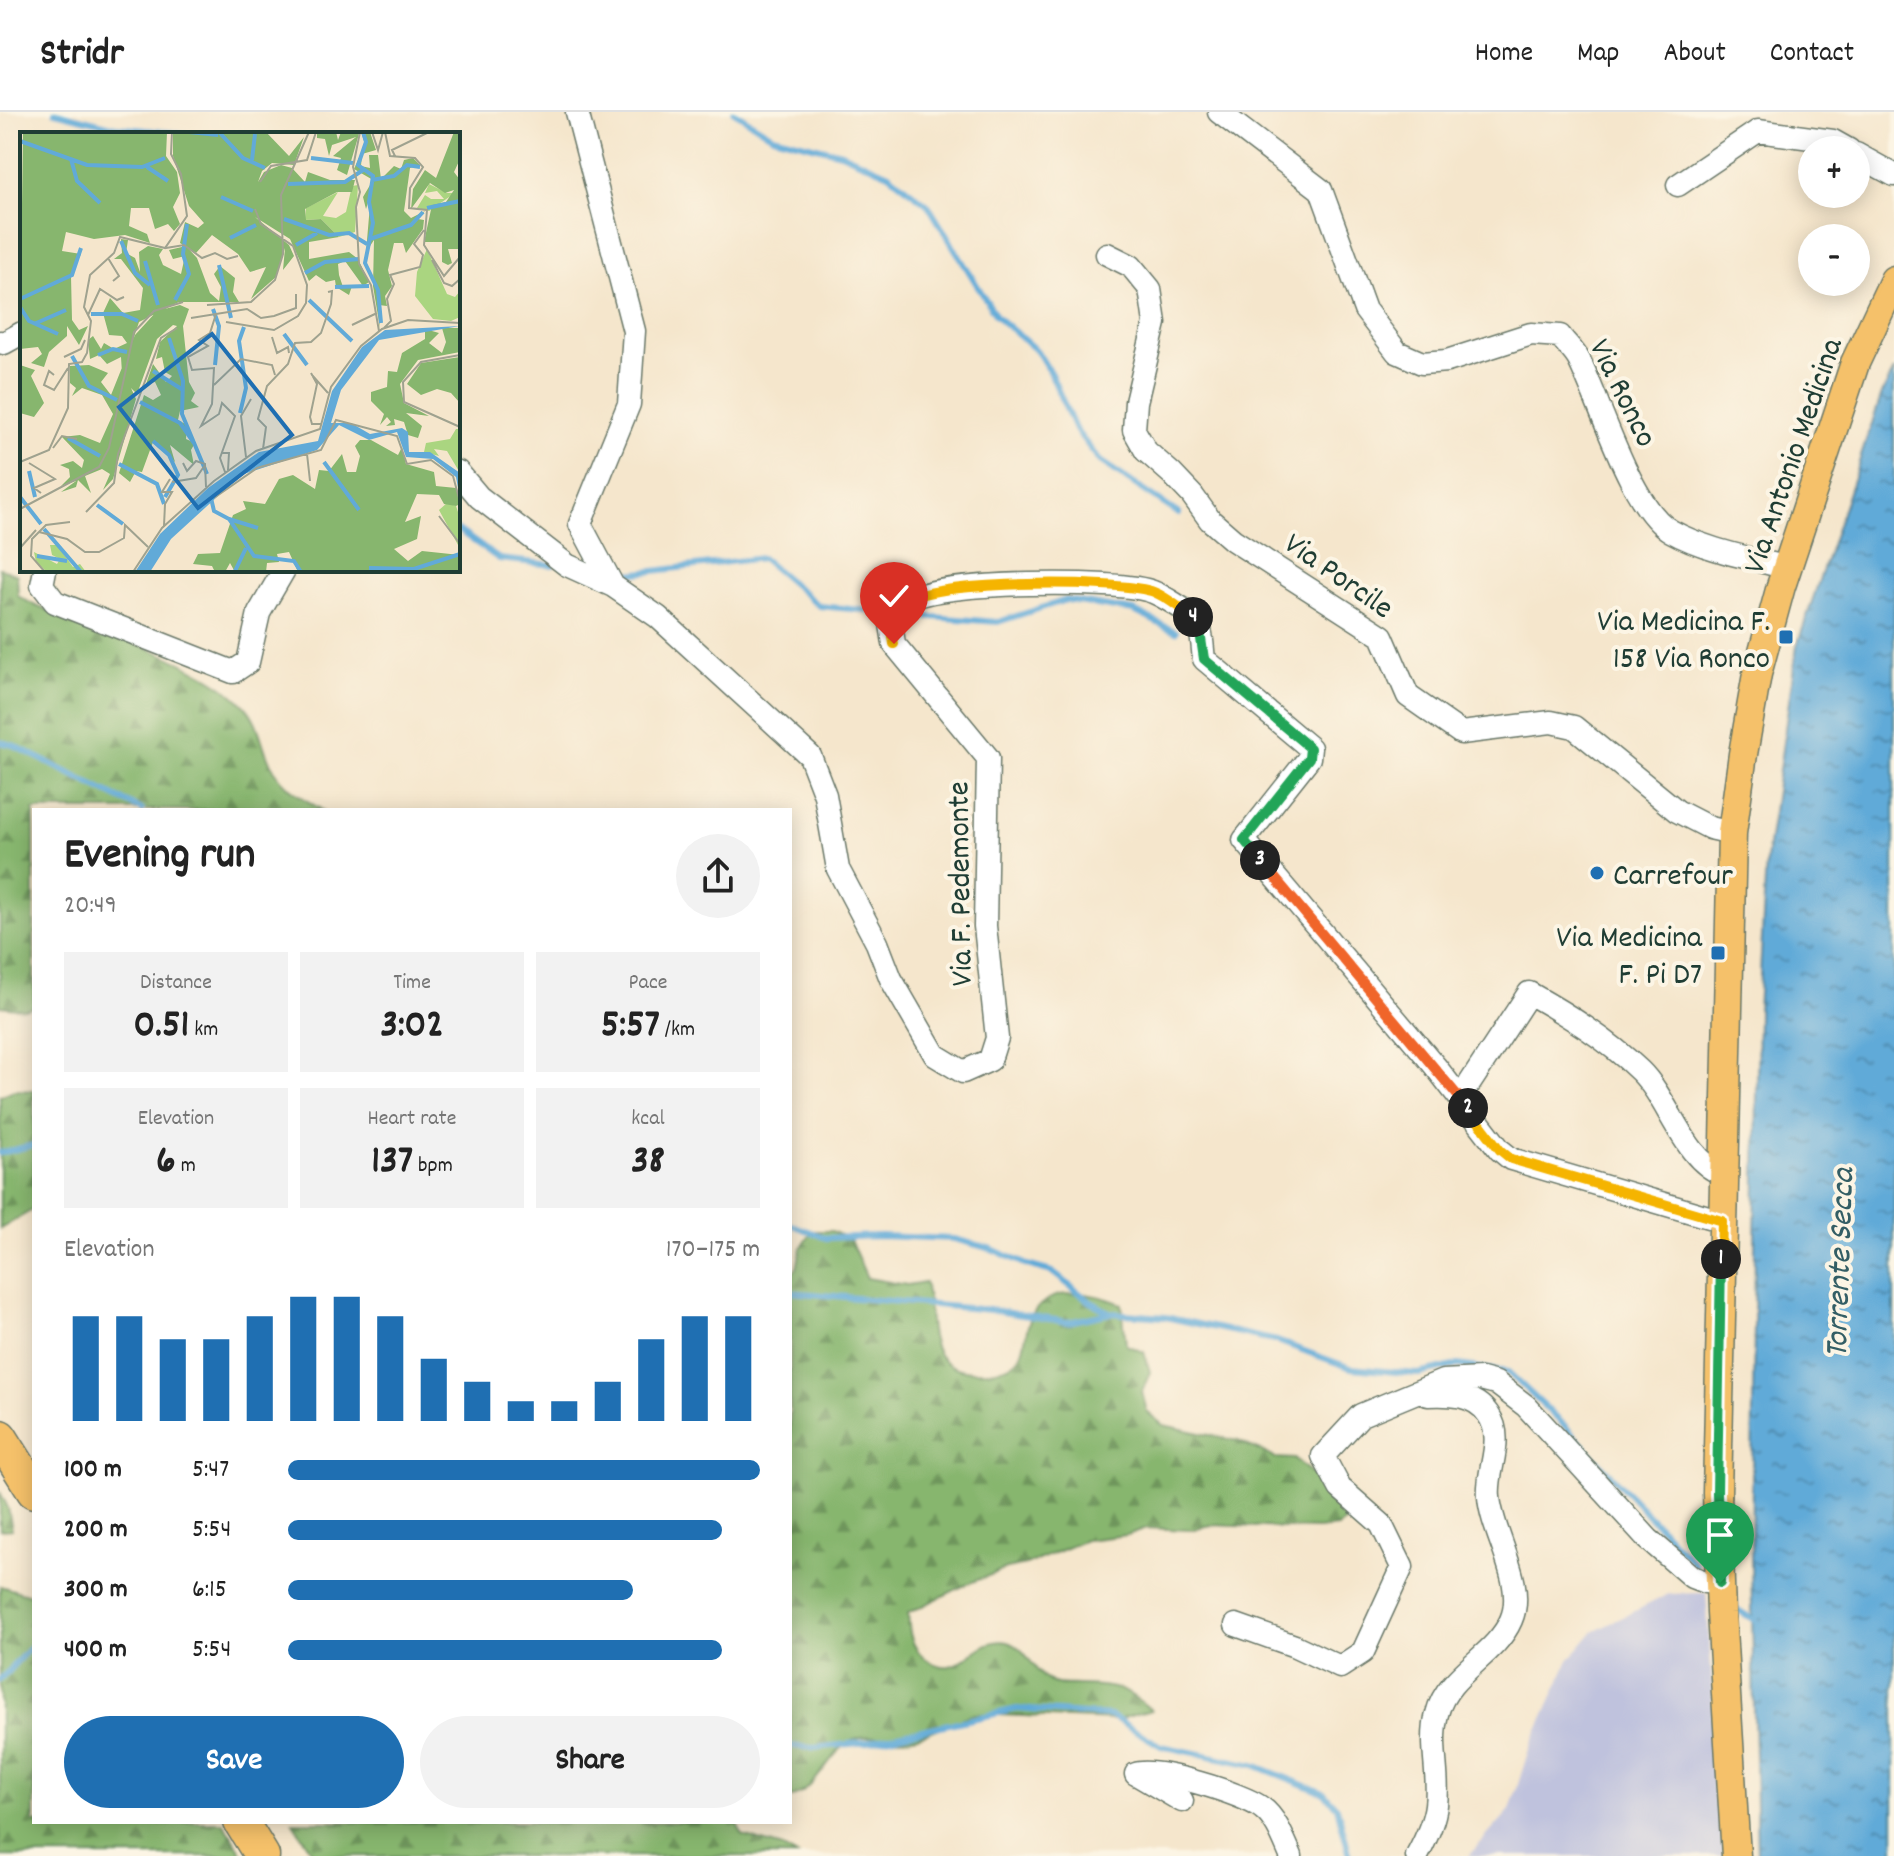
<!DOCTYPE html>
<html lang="en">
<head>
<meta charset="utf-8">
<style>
	body { margin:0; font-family:Dekko,sans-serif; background:#f2f2f2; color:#222; height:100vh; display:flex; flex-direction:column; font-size:30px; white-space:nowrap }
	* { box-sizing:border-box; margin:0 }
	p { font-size:26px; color:#767676 }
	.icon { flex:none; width:44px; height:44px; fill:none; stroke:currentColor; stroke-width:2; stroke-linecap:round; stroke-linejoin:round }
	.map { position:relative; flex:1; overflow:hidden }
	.side { position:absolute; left:32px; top:696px; width:760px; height:1016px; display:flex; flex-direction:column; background:#fff; border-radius:0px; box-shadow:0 4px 20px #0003 }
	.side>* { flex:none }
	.controls { position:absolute; left:1798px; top:24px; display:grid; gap:16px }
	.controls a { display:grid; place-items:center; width:72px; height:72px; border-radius:50%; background:#fff; box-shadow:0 4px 20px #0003; font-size:40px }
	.pin { position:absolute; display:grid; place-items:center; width:68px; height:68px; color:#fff; margin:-82px -34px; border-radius:50% 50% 50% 0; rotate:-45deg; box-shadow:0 0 8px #0007 }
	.pin .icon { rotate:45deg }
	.km { position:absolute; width:40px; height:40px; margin:-20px; border-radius:50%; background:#222; color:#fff; font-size:22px; line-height:40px; text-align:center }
	.round { display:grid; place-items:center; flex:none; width:84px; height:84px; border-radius:42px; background:#f2f2f2 }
	.overview { display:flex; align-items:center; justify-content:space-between; height:136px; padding:0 32px }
	h1 { font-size:44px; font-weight:700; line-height:60px }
	.stats { display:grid; grid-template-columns:repeat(3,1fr); gap:12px; height:136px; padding:8px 32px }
	.stats div { display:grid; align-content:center; border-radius:0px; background:#f2f2f2; text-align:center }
	.stats b { font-size:40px; font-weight:700 }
	.stats small { font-size:22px; font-weight:400 }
	.stats p { font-size:22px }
	.chart { height:224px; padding:16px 32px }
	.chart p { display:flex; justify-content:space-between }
	.chart svg { width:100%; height:144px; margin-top:8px; stroke:#1f6fb2; stroke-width:6 }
	.primary-button { display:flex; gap:16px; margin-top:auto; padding:16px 32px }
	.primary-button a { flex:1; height:92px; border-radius:48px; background:#1f6fb2; color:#fff; font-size:32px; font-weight:700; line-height:92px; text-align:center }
	.primary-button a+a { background:#f2f2f2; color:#222 }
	ul { padding:0 32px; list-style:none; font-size:26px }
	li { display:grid; grid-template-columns:128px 96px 1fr; align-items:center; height:60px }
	li i { height:20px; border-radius:10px; background:#1f6fb2 }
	header { display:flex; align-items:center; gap:48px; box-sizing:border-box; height:112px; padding:0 40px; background:#fff; border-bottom:2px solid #e0e0e0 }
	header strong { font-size:38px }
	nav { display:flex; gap:44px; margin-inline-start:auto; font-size:28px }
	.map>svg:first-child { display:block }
	.industrial { fill:#bfc2dd }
	.forest { fill:url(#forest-firs); stroke:#537a51; stroke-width:2 }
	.water { fill:url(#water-ripples); stroke:#407486; stroke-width:2 }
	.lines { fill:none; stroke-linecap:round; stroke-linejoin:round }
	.stream { stroke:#61aad8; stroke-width:6 }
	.minor-casing { stroke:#6a7869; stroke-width:25 }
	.major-casing { stroke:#6a7869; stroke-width:31 }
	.highway-casing { stroke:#6a7869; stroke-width:37 }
	.minor { stroke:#fff; stroke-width:22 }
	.major { stroke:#f5c16b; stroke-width:28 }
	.highway { stroke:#f5c16b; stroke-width:34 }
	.split-1-casing { stroke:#fff; stroke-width:16 }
	.split-2-casing { stroke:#fff; stroke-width:16 }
	.split-3-casing { stroke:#fff; stroke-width:16 }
	.split-4-casing { stroke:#fff; stroke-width:16 }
	.split-5-casing { stroke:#fff; stroke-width:16 }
	.split-1 { stroke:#22a559; stroke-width:10 }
	.split-2 { stroke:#f5b400; stroke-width:10 }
	.split-3 { stroke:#f0652b; stroke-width:10 }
	.split-4 { stroke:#22a559; stroke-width:10 }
	.split-5 { stroke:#f5b400; stroke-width:10 }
	.poi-dot { fill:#1f6fb2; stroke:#fcf5e5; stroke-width:3 }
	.labels { text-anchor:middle; stroke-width:8; stroke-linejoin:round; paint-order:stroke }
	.street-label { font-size:32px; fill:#1f3d34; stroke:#fcf5e5 }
	.poi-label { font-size:32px; fill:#1f3d34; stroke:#fcf5e5; text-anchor:end }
	.water-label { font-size:34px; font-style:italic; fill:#335e65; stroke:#fcf5e5 }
	.inset-river { fill:none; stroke:#61aad8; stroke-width:4 }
	.inset-road { fill:none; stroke:#9fa28f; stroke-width:2 }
	.view { fill:#1f6fb2; fill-opacity:0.15; stroke:#1f6fb2; stroke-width:4 }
	.inset-edge { fill:none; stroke:#1f3d34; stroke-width:4 }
</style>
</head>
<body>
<header>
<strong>Stridr</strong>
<nav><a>Home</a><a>Map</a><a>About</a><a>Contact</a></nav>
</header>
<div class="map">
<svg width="1894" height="1744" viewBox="0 0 1894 1744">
	<defs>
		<pattern id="forest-firs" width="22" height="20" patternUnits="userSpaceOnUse" patternTransform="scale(2)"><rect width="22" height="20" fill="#87b66e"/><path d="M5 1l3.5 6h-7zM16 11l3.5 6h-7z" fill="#6e955b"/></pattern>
		<pattern id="water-ripples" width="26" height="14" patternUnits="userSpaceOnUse" patternTransform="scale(2)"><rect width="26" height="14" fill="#61aad8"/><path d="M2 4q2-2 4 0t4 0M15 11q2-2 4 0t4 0" fill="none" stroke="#4f8cb0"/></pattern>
	</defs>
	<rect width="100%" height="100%" fill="#fcf5e5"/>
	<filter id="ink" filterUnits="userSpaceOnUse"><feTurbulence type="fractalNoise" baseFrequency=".0125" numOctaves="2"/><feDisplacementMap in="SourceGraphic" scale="16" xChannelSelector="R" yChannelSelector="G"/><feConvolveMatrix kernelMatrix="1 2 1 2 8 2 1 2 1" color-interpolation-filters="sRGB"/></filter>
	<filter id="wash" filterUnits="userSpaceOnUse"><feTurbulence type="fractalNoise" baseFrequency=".006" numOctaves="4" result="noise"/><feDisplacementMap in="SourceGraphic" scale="32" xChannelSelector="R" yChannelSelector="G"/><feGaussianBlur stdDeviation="1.8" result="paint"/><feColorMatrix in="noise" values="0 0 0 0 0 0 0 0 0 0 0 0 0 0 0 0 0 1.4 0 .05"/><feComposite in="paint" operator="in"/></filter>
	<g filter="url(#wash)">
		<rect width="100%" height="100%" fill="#f5e6cc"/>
		<path class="industrial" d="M1706 1481 1723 1744H1469L1510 1698 1528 1640 1569 1548 1593 1520 1669 1482Z"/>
		<path class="forest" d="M0 456 17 463 18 484 36 494C91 515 207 551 245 594 258 608 260 625 267 643 277 671 298 683 322 698H34V894L25 897 0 894Z
			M14 978 34 979V1097L0 1117V984Z
			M812 1119H832L850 1128 867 1166 907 1173 925 1170C935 1212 918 1264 988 1259 999 1258 1014 1254 1020 1244 1026 1234 1025 1219 1030 1208 1045 1171 1093 1180 1122 1192L1126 1233 1144 1240 1150 1260 1142 1280 1147 1300 1163 1313 1238 1329 1275 1346 1295 1347 1356 1401 1338 1415 1317 1417 1211 1413 1190 1418 1147 1416 1127 1423 1085 1428 1026 1453 1006 1457 967 1472 908 1501C909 1519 910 1534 925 1546 961 1574 973 1522 1008 1530 1029 1536 1034 1564 1053 1571 1060 1574 1071 1572 1078 1573 1114 1574 1123 1574 1151 1598L1117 1608 975 1602C955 1607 937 1619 917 1624 896 1630 874 1620 854 1628 827 1640 819 1678 790 1686V1162L797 1156 801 1136Z
			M0 1380 8 1396 12 1417 0 1418Z
			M0 1474 34 1484V1710H223L244 1744H0Z
			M293 1710H736L743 1724 783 1736 797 1744H315Z"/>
		<path class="water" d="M1894 258V1744H1757L1751 1448 1758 901 1766 748 1797 534 1882 282Z"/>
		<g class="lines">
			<path class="stream" d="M55 0 116 15 185 22
				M734 0 773 24 841 41 889 62 928 93 996 204 1037 239 1051 262 1075 317 1100 349 1179 402
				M458 418 499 447 553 453
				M612 460 628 462 762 446 819 494 893 501
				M905 503 998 510 1066 488 1134 499 1176 520
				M0 630 13 633 142 698
				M0 1041 34 1033
				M790 1112 826 1126 881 1124 954 1127 992 1137 1027 1153 1052 1160 1091 1190 1111 1201 1165 1205 1277 1229 1351 1256 1418 1262 1458 1253 1508 1260 1566 1315 1695 1453
				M790 1180 990 1198 1068 1210 1111 1201
				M1738 1498 1759 1511
				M0 1568 34 1531
				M790 1634 814 1636 867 1630 1017 1597 1111 1604 1161 1634 1254 1653 1324 1681 1337 1695 1350 1744"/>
		</g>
	</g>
	<g filter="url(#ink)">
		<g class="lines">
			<defs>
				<path id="minor" d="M577 0 634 219 629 292 580 412 613 474
					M1219 0 1321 78 1365 198 1397 240 1422 251 1447 249 1531 222 1560 224C1566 232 1574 239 1579 248 1600 289 1631 397 1671 419 1705 438 1750 446 1788 456
					M1856 42 1894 63
					M1678 73 1758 19 1833 29 1849 38
					M1107 142 1131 154 1150 177 1155 211 1136 290 1134 318 1146 339 1172 362 1192 383 1210 408 1233 428 1382 524 1408 584 1461 621 1551 610 1574 615 1677 699 1710 716 1732 721
					M0 230 4 231 22 221
					M458 360 479 385 567 453 613 474 658 505 810 644 825 683 838 757 877 831 891 867 935 943 963 960 990 948 997 926 985 814 988 646 894 532 891 512C896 505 902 493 910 488 936 469 1121 467 1153 480 1161 483 1188 499 1194 506 1203 515 1202 535 1204 547L1310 636 1309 646 1244 728 1435 954 1500 1038 1511 1047 1722 1109
					M45 458 42 473 55 490 233 560 248 550 259 501 284 458
					M1470 971 1529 881C1568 903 1607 927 1640 959 1669 987 1684 1049 1723 1062
					M1236 1513 1295 1534 1340 1555 1363 1540 1402 1455 1381 1412 1340 1376 1323 1344 1361 1303 1443 1269 1481 1267 1496 1271 1526 1294 1648 1427 1692 1465 1705 1470 1720 1471
					M1136 1662C1156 1655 1244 1682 1262 1696 1276 1706 1284 1728 1291 1744
					M1136 1662 1182 1689
					M1417 1744C1425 1729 1434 1710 1436 1693 1440 1663 1429 1632 1437 1602 1447 1561 1495 1545 1511 1508 1527 1472 1492 1423 1489 1385 1486 1358 1506 1327 1488 1302 1474 1282 1450 1282 1428 1283"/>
				<path id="major" d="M1736 1744 1721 1501 1717 1381 1732 721 1743 642 1757 562 1781 474 1855 251 1894 168"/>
				<path id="highway" d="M0 1325 34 1379
					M241 1710 262 1744"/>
			</defs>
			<use href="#minor" class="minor-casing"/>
			<use href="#major" class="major-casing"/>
			<use href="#highway" class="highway-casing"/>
			<use href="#minor" class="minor"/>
			<use href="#major" class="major"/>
			<use href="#highway" class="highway"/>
		</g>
	</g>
	<g class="lines" filter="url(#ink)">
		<defs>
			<path id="split-1" d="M1720 1471 1717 1381 1721 1147"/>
			<path id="split-2" d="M1468 996 1500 1038 1511 1047 1722 1109 1721 1147"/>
			<path id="split-3" d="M1260 748 1468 996"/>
			<path id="split-4" d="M1193 505 1200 520 1204 547 1310 636 1309 646 1244 728 1260 748"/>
			<path id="split-5" d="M894 532 891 512C896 505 903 493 910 488 939 468 1115 468 1151 479 1165 483 1180 497 1193 505"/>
		</defs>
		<use href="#split-1" class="split-1-casing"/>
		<use href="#split-2" class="split-2-casing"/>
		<use href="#split-3" class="split-3-casing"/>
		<use href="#split-4" class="split-4-casing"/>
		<use href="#split-5" class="split-5-casing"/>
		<use href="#split-1" class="split-1"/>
		<use href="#split-2" class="split-2"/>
		<use href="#split-3" class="split-3"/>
		<use href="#split-4" class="split-4"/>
		<use href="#split-5" class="split-5"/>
	</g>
	<g class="poi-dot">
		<rect x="1778" y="517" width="16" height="16" rx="4"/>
		<circle cx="1597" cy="761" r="8"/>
		<rect x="1710" y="833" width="16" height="16" rx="4"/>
	</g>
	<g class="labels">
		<g class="street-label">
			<text transform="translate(1625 280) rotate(64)" y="11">Via Ronco</text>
			<text transform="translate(1791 343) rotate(-71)" y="11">Via Antonio Medicina</text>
			<text transform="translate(1340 462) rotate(35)" y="11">Via Porcile</text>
			<text transform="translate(958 772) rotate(-91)" y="11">Via F. Pedemonte</text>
		</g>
		<g class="poi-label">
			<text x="1770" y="518">Via Medicina F.<tspan x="1770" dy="37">158 Via Ronco</tspan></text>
			<text x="1613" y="772" text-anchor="start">Carrefour</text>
			<text x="1702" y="834">Via Medicina<tspan x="1702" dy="37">F. Pi D7</tspan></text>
		</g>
		<g class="water-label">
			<text transform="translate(1837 1151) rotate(-88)" y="12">Torrente Secca</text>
		</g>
	</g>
	<g transform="translate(20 20)">
		<rect width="440" height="440" fill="#f5e6cc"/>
		<path d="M409 52 427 61H435L409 79 397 76 405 63 411 67H424L417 59 405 61ZM338 53 335 100 319 105 301 87 285 88 286 76 318 60 303 84 316 86 326 80 332 54ZM407 117 427 162 435 165 440 159V185L431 189 413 187 395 164 397 140ZM436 297H440V341L427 319 414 317 419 324 404 320 406 311 430 307ZM427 371 436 374 440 386 438 413 419 378ZM30 413H37L53 435 60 432 66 440H27L16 430 14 420 37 432 40 427 32 423Z" fill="#aad580"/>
		<path d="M3 0H147L146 24 157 40 160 61 153 75 160 92 154 99 148 92 135 97 129 76H111L109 94 127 102 130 111 105 103 74 107 46 100 42 119 61 122 51 144 52 188 59 198 68 194 59 213 47 194V204L29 220 24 235 11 231 22 222 18 215 0 217ZM153 0H246L269 24 284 5 274 33 252 31 242 39 238 50 244 40 261 33 272 36 285 50 288 40 310 48H335L332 60H317L285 77 286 88 301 87 319 105 289 110V127L329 120 338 127 349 150 343 154 325 129 318 132 319 143 323 155 332 154 329 163 316 155 315 148 306 150 296 143 289 149 270 107 235 85 269 113 274 124 263 138 265 116 256 145 231 167 246 135 230 140 218 122 192 103 176 121 160 111 165 90 178 96 184 91 169 74 153 24ZM297 0H316L318 8 321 0 339 2 327 43 317 38 321 26 313 24 336 5 312 13 309 24 305 7 297 6ZM341 0H350L356 18 342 22 341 34 350 36 349 23H358L361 47 374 34 381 37 384 28 393 26 400 33 390 36 384 79 391 86 405 79 398 87 404 88 403 97 386 121 383 111H374L368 138 372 154 365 164 367 174 359 173 360 196 353 154 354 108 346 120 351 61 346 77 343 65 353 48 334 37 345 12ZM434 0H440V27L434 40 440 48V117H428L432 131 428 133 422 130V110H404L412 73 426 70 434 58 425 61 410 51 391 77 393 57 405 38 416 46ZM101 107 108 108 106 121 115 126 120 140 119 120 128 114 143 117 139 123 143 133 161 142 165 124 153 127 149 118 166 114 177 126 190 161 199 169 201 155 194 142 200 134 215 146 213 160 219 170H159L119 190 102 241 101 225 87 232 79 223 70 227 68 208 73 204 81 217 84 211 94 217 107 211 102 204 89 203 83 181 90 166 103 181 120 178 123 156 101 127H94L102 121ZM160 173 169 177 163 194 169 250 175 261 171 269 179 275 160 279 158 288 167 293 166 307 175 311 171 318 174 333 150 313 155 330 133 310 122 340 116 339 110 350 99 341 124 263 133 268 141 263 135 250 126 252 133 232 146 250 152 244 145 240 142 225 136 227 140 210 157 194 153 193 137 207 117 262 111 256 116 267 93 347 83 358 90 342 82 337 65 344 71 361 58 348 56 355 41 360 56 349 41 354 50 345 49 337 40 333 53 329 62 336 64 328 42 305 60 303 80 311 93 282 82 263 62 256 52 264 56 256 50 251V234L69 233 88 241 81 250 91 263 115 203 137 179ZM422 196H440V220L398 228 380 252 384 271 409 284 386 281 402 294 398 306 388 303 384 290 374 287 375 293 366 294 371 290 367 285 360 293 364 282 351 269V260L367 255 368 239 377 240 382 221 405 207V197L419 201 409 211 422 221 426 210ZM440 225V271L431 261 417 257 401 263 387 252 401 231ZM0 233 15 238 11 244 24 271 14 285 0 281ZM340 308H351L378 323 382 315 386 332 414 340 416 354 436 356 440 372 436 374 424 372 419 363 397 362 385 390 401 384 397 407 374 417 388 429 402 419 440 423V440H278L269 420 257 422 259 430 247 431 246 440H215L210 431 205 440H195L192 434 173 432 178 422 200 421 213 383 226 377 223 369 245 372 259 347 273 343 295 357 299 338 309 339 322 322 327 340H336L340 324 335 314Z" fill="#87b66e"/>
		<path d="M440 194 359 208 321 258 311 291H331L350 302 382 296 388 300 389 320H410L440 341V367L436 345 413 327 386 325 377 300 349 308 319 293 297 318 221 343 151 407 130 440H115L140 402 188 356 239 320 298 309 312 259 342 215 365 198Z" fill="#61aad8"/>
		<path class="inset-river" d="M169 0 198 3M199 0 223 26 245 36M343 0 346 10 338 33 353 44 349 70 353 91 345 131 358 158 361 191M0 9 67 33 122 35 145 26M291 26 333 31M51 27 57 49 80 71M232 28 235 2M127 35 148 49M352 48 374 44 387 33 400 35M268 52 325 50 343 38M201 65 233 79M407 76 440 69M264 87 309 103 329 101 347 112M210 106 236 93M350 107 391 93 403 80M101 109 115 141 130 153M276 113 297 101M125 129 138 173M199 133 211 186M285 141 305 130 339 127M315 155 349 154M0 167 52 143 61 116M155 168 169 142 163 122 167 92M289 168 332 209M0 175 9 189 38 202M193 177 199 194 195 233M71 182H102L118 189M14 192 46 178M264 202 287 233M149 206 163 249 162 282 187 342M78 223 93 217 107 220M52 224 69 254 97 268M133 239 163 258M120 270 160 291 174 311M220 281 226 256 219 209 224 195M48 306 80 324M133 309 149 323 158 343 145 365M304 330 339 378M99 332 137 352 144 372M9 339 15 365M0 365 21 392M191 366 194 379 209 387 234 424 274 429 281 440M77 373 103 392M209 387 238 396M24 397 61 440M17 424 47 429M349 436 394 437 440 422M215 439 226 416"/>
		<path class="inset-road" d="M340 0 333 35 340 60 336 75 339 132 351 153 359 199M352 0 358 18 363 0M365 0 370 24 395 26 403 35 390 56 389 76 407 78 404 113 424 144 440 125M375 24 372 18 409 0M240 50 251 34 287 28 296 0M146 116 164 113 182 126 195 121 207 127 218 124M88 126 99 144 93 149M412 128 424 151 432 154 440 147M187 173 231 170 255 148 263 122 261 63 289 0M196 182 190 201 179 208 188 214 168 225 172 238 194 236 192 272 181 294 199 282 202 271 215 284 200 326 205 340M68 183 80 157 97 168 104 165M171 186 227 177 241 186 254 184 276 176V162M206 190 254 198 278 184 286 171 287 153 273 114 241 92 235 77M332 193 357 181M364 196 371 189 367 167 374 152 370 143 400 135 403 123 394 112 404 98M252 205 257 221 268 215 269 221M440 223 401 230 383 250 384 270 440 295M44 225 61 217 65 208M291 241 297 252 290 285 292 292H301M34 243 29 239 24 253 34 258 48 236M292 243 308 261M194 253 221 227 252 233 255 243M33 316 42 304 57 307M243 317 246 295 238 287 247 254 268 232 275 211 291 210 301 201 311 172 312 159 308 160M202 321H209L208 338M287 322 290 349M226 325 221 284 231 267M0 330 29 318 48 276 49 232 62 230 67 221 71 189 64 175 70 143 94 121 100 105 145 116 167 84 161 42 151 22 152 0M9 331 35 347 14 356 21 361M163 331 167 339 176 329 185 332 186 355M152 350 176 346 185 333M194 366 237 336 301 318 316 288 377 304 387 332 411 328 433 344 440 370M0 377 79 335 89 316 114 200 134 179 163 170M66 380 94 351 98 322 141 206 157 196M419 384 440 412M144 394 145 372 152 360H142L150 347M19 400 47 407 65 420H79L104 406 105 393 128 415M0 416 16 398M25 440 11 424 12 407 26 393 50 390M113 440 142 396 194 349 236 319 300 297 311 255 341 214 362 197 388 188 440 191"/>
		<path class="view" d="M192 202 272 303 178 376 99 275Z"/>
		<rect width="440" height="440" class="inset-edge"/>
	</g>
</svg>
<div class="controls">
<a>+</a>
<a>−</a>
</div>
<div class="pin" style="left:1720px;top:1471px;background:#1e9e55"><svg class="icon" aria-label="arrive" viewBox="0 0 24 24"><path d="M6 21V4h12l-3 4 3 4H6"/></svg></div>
<div class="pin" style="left:894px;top:532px;background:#d93025"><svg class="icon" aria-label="check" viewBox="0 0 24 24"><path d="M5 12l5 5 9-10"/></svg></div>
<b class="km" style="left:1721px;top:1147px">1</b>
<b class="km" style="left:1468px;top:996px">2</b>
<b class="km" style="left:1260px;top:748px">3</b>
<b class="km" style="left:1193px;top:505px">4</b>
<section class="side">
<div class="overview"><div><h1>Evening run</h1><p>20:49</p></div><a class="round"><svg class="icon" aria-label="share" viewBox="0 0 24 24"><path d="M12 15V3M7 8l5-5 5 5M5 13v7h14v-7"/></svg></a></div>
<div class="stats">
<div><p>Distance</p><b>0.51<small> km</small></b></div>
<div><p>Time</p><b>3:02</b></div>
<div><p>Pace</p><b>5:57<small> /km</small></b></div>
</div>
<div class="stats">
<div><p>Elevation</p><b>6<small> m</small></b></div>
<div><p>Heart rate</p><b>137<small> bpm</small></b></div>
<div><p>kcal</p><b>38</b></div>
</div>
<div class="chart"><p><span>Elevation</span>170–175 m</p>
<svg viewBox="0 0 160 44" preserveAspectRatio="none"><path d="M5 44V12M15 44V12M25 44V19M35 44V19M45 44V12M55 44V6M65 44V6M75 44V12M85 44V25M95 44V32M105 44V38M115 44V38M125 44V32M135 44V19M145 44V12M155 44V12"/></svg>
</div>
<ul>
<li><b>100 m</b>5:47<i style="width:100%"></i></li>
<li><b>200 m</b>5:54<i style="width:92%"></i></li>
<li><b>300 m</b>6:15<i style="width:73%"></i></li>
<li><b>400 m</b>5:54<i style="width:92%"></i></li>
</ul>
<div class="primary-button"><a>Save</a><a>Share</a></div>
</section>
</div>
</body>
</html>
